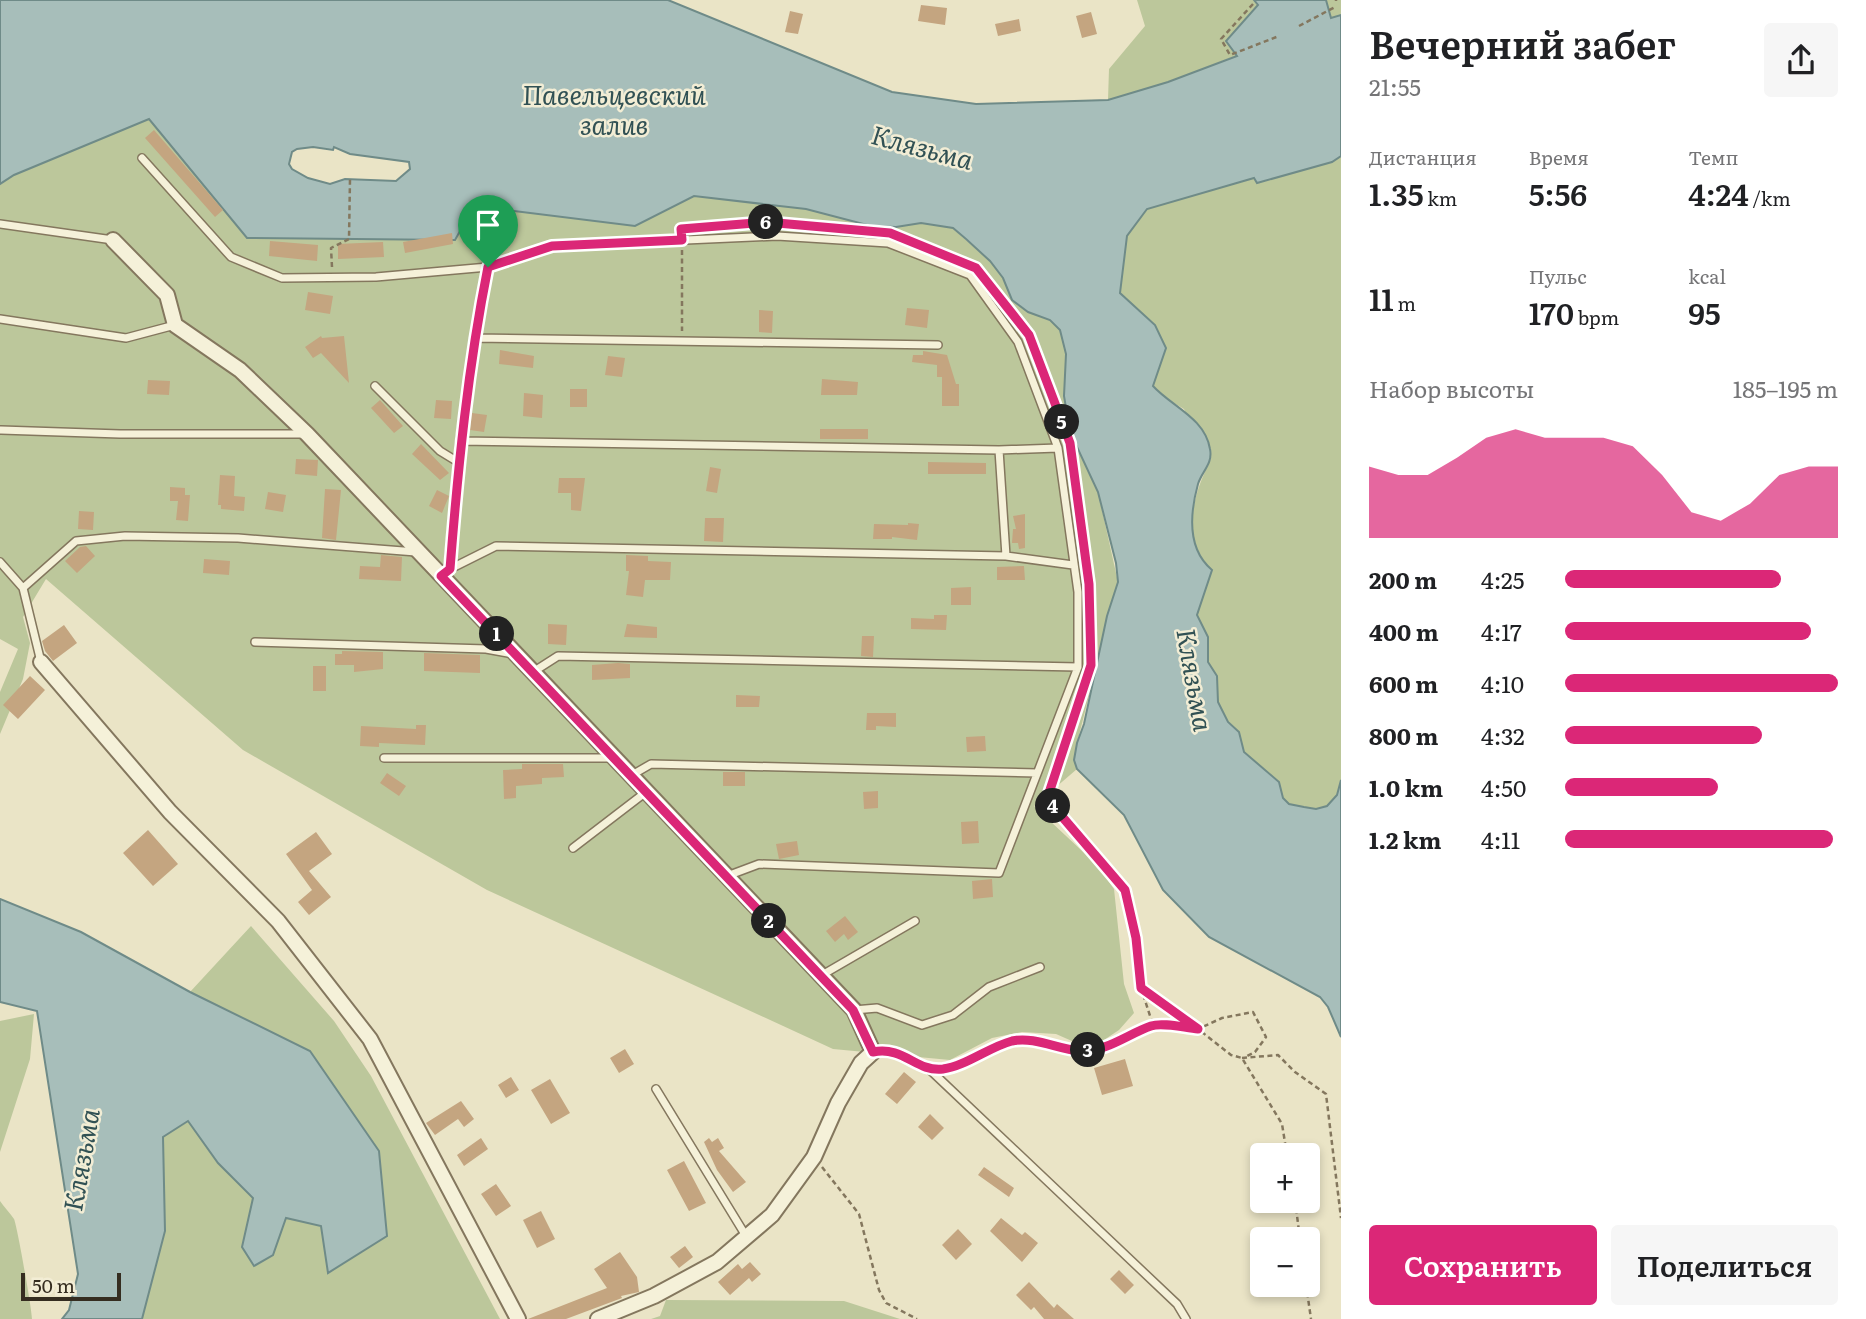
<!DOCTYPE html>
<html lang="ru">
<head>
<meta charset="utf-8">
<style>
	body { margin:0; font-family:Literata,serif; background:#f6f6f6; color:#202124; height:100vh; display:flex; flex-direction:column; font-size:26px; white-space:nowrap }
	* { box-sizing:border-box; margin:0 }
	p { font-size:23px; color:#757577 }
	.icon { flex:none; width:38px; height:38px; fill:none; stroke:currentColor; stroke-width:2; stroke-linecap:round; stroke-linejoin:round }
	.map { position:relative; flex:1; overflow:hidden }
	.sheet { display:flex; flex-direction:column; background:#fff; width:525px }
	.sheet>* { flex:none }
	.buttons { position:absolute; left:1250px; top:1143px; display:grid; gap:14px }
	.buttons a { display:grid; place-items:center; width:70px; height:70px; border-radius:7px; background:#fff; box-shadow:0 4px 10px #0003; font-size:35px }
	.scale { position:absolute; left:21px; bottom:18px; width:100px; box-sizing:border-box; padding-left:7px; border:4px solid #352d20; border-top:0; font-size:19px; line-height:24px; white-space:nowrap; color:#352d20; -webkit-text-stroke:5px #f2edd5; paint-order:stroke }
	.pin { position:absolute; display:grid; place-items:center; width:60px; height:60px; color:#fff; margin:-72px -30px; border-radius:50% 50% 50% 0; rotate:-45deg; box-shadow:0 0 7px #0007 }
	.pin .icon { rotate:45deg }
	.km { position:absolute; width:35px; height:35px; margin:-18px; border-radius:50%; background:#222; color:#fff; font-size:19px; line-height:35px; text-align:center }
	.round { display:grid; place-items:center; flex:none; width:74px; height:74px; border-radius:7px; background:#f6f6f6 }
	.headline { display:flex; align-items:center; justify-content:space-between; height:119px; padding:0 28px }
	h1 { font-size:38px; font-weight:600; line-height:52px }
	.figures { display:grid; grid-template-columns:repeat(3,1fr); gap:10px; height:119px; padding:7px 28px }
	.figures div { display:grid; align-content:center }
	.figures b { font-size:30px; font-weight:600 }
	.figures small { font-size:19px; font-weight:400 }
	.figures p { font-size:19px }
	.chart { height:196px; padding:14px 28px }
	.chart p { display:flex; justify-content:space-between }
	.chart svg { width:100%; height:126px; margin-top:7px; fill:#db2777; opacity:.7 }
	.action { display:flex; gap:14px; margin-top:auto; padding:14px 28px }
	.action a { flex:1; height:80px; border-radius:7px; background:#db2777; color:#fff; font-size:28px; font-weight:600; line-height:80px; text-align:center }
	.action a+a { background:#f6f6f6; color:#202124 }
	ul { padding:0 28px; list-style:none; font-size:23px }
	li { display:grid; grid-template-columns:112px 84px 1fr; align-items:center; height:52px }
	li i { height:18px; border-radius:9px; background:#db2777 }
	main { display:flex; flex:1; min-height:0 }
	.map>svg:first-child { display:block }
	.green { fill:#bcc79b }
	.water { fill:#a7beba; stroke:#6f8b88; stroke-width:2; fill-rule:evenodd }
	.building { fill:#c4a580 }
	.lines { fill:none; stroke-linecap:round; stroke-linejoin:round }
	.lane-casing { stroke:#84775e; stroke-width:10 }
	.street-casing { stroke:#84775e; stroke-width:18 }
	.path { stroke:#84775e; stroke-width:2.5; stroke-dasharray:5 3.5; stroke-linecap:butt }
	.lane { stroke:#f5f1d9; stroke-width:7 }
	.street { stroke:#f5f1d9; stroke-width:14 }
	.route-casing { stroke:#fff; stroke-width:14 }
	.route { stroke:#db2777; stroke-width:9 }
	.labels { text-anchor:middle; stroke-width:5; stroke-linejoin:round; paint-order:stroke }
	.water-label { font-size:26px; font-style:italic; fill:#315154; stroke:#f2edd5 }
</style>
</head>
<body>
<main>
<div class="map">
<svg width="1341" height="1319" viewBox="0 0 1341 1319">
	<rect width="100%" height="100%" fill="#eae4c6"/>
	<path class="green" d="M1137 0H1341V15L1168 82 1108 100 1109 69 1145 26Z
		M149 118 247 238 455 240 473 206 635 226 694 196 806 209 871 226 896 227 921 223 952 228 990 261 1003 278 1012 300 1028 312 1050 320 1060 330 1066 354 1064 396 1070 432 1098 492 1118 582 1077 743 1074 760 1077 769 1034 806 1096 864 1114 889 1124 984 1134 1013 1119 1030 1095 1046 1081 1045 1056 1034 1022 1032 992 1038 950 1060 833 1049 487 890 243 750 46 579 23 617 30 643 23 679 0 734V692L18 649 0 639V184L14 175Z
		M1341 156V780L1337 795 1327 806 1316 809 1304 807 1289 804 1283 798 1279 782 1244 752 1239 732 1228 722 1218 702 1217 676 1208 663V637L1197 615 1212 570C1181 544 1192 495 1209 464L1184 409 1162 396 1152 386 1159 370 1119 293 1127 236 1147 209 1255 178 1257 183 1332 162Z
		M251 926 334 1021 371 1076 500 1319H142L165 1231 163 1137 189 1121 218 1163 253 1198 243 1247 273 1255 285 1218 321 1226 328 1272 310 1051 190 992Z
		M34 1014 30 1059 0 1152V1021Z
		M0 1201C4 1207 10 1213 14 1219 17 1225 32 1310 32 1319H0Z
		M666 1300 844 1301 900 1319H651L660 1316Z"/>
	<path class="water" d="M0 0H668L892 92 976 104 1108 100 1168 82 1237 56 1226 41 1258 5 1254 0H1326L1331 18 1341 15V156L1332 162 1257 183 1254 178 1147 209 1127 236 1120 293 1155 325 1166 348 1153 386C1171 406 1205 418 1210 449 1213 464 1202 471 1198 484 1190 513 1187 549 1212 570L1197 615 1208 637V662L1217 676 1218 702 1228 722 1239 732 1244 752 1279 782 1283 798 1289 804 1304 807 1316 809 1327 806 1337 795 1341 780V1037L1328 1007 1320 997 1209 937 1163 890 1124 815 1077 769 1074 760 1077 743 1084 724 1107 616 1118 582 1116 563 1098 492 1070 432 1064 396 1066 354 1060 330 1050 320 1028 312 1012 300 1003 278 990 261 966 239 953 228 921 223 896 227 871 226 806 209 694 196 635 226 474 206 455 240 247 238 149 119 14 175 0 184ZM313 147 333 150 334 147 350 154 409 162 410 169 396 181 345 179 330 184 308 178 292 169 289 164 292 152 297 149Z
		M0 899 81 932 190 992 310 1051 379 1151 387 1236 328 1273 321 1226 286 1218 273 1255 254 1266 242 1247 253 1198 218 1163 188 1121 163 1137 165 1231 142 1319H62L69 1310 78 1274 37 1011 0 1002Z"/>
	<path class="building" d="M921 5 947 8 945 25 918 21Z
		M790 11 803 14 798 34 785 32Z
		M1091 12 1097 34 1082 38 1076 16Z
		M1019 19 1021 31 998 36 995 24Z
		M154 130 223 210 215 217 145 138Z
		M452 233 453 244 405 253 403 242Z
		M270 241 318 245 317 261 269 256Z
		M383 242 384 257 338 259V244Z
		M308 292 333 296 330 314 305 310Z
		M907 308 929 310 927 328 905 325Z
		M759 310 773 311 772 333 759 332Z
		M321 336 322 338 344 336 349 383 321 353 313 358 305 347Z
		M500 350 534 356 533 368 499 364Z
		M923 351 947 355 956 384H959V406H942V377H937V365L912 362 913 355H923Z
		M608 356 625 358 622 377 605 375Z
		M822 379 858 382 857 395H821Z
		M148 380 170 381 169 395 147 394Z
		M570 389H587V407H570Z
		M524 393 543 395 542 418 523 416Z
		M380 400 403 426 394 433 371 408Z
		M436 400 452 401 451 419 434 418Z
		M472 413 487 415 484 432 470 430Z
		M820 429H868V439H820Z
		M421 444 449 473 440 480 412 454Z
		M296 459 318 460 317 476 295 474Z
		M928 462 986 463V474H928Z
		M710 467 721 469 717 493 706 491Z
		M220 475 235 476 234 496 245 497 244 511 221 509V505H218Z
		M559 478H585L581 511 571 510V493H558Z
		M170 487 185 488V495H190L188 521 176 520 178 501H170Z
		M325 489 341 490 336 540 322 538Z
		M437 490 449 496 442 513 429 506Z
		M268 492 286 495 283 512 265 509Z
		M79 511 94 512 93 530 78 529Z
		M1025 514V548L1019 549 1018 543H1012L1013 529H1016L1013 516Z
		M705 518H724L723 542 704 541Z
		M908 523 919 524 917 540 892 537V539H873L874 524 908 525Z
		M86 546 95 556 77 573 65 561 80 547Z
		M381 555 402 557 401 581 359 579 360 566 380 567Z
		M626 555 648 556V561L671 562 670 580H645L643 597 626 595 629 571H626Z
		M204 559 230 561 229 575 203 573Z
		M1024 566 1025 580H997V567Z
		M971 587V605H951V588Z
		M934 615H947L946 630 911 629V618L934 619Z
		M548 624 567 625 566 645 548 644Z
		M627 624 657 627V638L624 637Z
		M64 625 77 643 53 661 45 651 42 641Z
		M862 636H874L873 657 861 656Z
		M342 651 383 652V669L354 672V665H335V654H342Z
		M424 653 480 655V673L424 671Z
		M618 663 630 664V678L592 680V665Z
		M313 666H326V691H313Z
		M30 676 45 690 18 719 3 705Z
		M736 695 760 696 759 707H736Z
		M867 713H896V727L876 726V730H866Z
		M416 725H426L425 745 379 743V747L360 746 361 726 416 729Z
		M985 736 986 751 967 752 966 737Z
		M522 764H563L564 777 542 778V784L516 786V798L504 799 503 770 522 769Z
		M723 772H745V786H723Z
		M387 773 406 786 399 796 380 783Z
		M878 791V808L864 809 863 792Z
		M978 821 979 843 962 844 961 822Z
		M148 830 178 864 153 886 123 853Z
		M316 832 332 854 309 871 331 897 309 915 298 902 312 890 286 854Z
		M797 841 799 855 779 859 776 844Z
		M992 879 993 897 973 899 972 881Z
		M845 916 858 932 848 940 844 934 835 942 826 931Z
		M625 1049 634 1064 619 1073 610 1058Z
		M1125 1059 1133 1086 1102 1095 1094 1068Z
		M904 1072 916 1082 897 1104 885 1094Z
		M511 1077 519 1090 506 1098 498 1085Z
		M550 1079 570 1113 551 1124 531 1090Z
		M461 1101 474 1119 464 1127 458 1119 435 1135 426 1123Z
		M930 1114 944 1128 932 1140 918 1127Z
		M481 1138 488 1149 464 1166 457 1155Z
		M709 1138 712 1142 718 1138 724 1148 719 1151 746 1182 733 1192 717 1170 704 1142Z
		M684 1161 706 1203 689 1211 667 1170Z
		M984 1167 1014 1188 1009 1197 978 1175Z
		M496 1184 511 1206 496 1216 481 1194Z
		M541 1211 555 1239 537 1248 523 1220Z
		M1001 1218 1022 1235 1025 1232 1038 1243 1022 1262 990 1231Z
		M958 1229 972 1244 956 1260 942 1245Z
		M685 1246 693 1257 679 1268 670 1257Z
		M620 1252 637 1277 639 1292 621 1296 622 1298 566 1319H528L607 1288 594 1269Z
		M750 1262 761 1274 752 1282 749 1278 730 1295 718 1282 738 1264 742 1269Z
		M1119 1270 1134 1285 1125 1294 1110 1279Z
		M1029 1282 1054 1308 1057 1304 1074 1319H1044L1034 1307 1031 1310 1016 1295Z"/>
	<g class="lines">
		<defs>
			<path id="lane" d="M142 158 231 257 282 278 376 277 488 267 552 246 777 236 888 243 970 275 1018 342 1058 448 1078 592V667L999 873 759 864 727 876
				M0 224 113 240
				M0 319 126 338 175 325
				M474 338 938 345
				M375 386 440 451 458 462
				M1 430 120 434H305
				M460 441 999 450 1058 448
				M999 450 1006 556
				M0 562 23 588 41 662
				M450 569 496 546 1006 556 1073 565
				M448 571 460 441 474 338 488 267
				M23 588 76 541 125 536 238 538 416 552
				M255 642 486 649 513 654
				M533 672 558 656 1078 667
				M384 758H614
				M632 775 651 764 1037 773
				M573 848 646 792
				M822 975 915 921
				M854 1010 877 1008 922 1025 953 1015 989 987 1040 967
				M873 1052C895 1048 909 1059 928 1068L1177 1304 1186 1319
				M656 1089 746 1236"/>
			<path id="street" d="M113 240 167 295 175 325 240 370 307 434 854 1010 873 1052 861 1063 838 1103 814 1157 772 1215 717 1262 654 1296 598 1319
				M41 662 170 812 278 921 370 1039 518 1319"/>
		</defs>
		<use href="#lane" class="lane-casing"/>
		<use href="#street" class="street-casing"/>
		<path class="path" d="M1336 1V0
			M1253 4 1221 39 1230 55 1279 36
			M1299 26 1335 7
			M684 229 766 222 859 230
			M682 250V331
			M332 267 331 248 349 239 350 179
			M1001 299 1029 335 1070 443 1089 589
			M1089 599 1091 665 1047 799 1125 890 1136 938 1141 988 1153 1025
			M1141 988 1198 1029 1222 1018 1253 1012 1266 1037 1255 1052 1245 1057
			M1242 1058 1278 1055 1295 1072 1326 1094 1341 1218
			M942 1068 964 1061 989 1048 1017 1040 1082 1051 1115 1043 1153 1025 1198 1029 1231 1055 1242 1058 1282 1124 1287 1155
			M822 1167 859 1214 879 1290 886 1303 917 1319
			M1295 1200 1300 1239
			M1306 1284 1311 1319"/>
		<use href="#lane" class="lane"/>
		<use href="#street" class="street"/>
	</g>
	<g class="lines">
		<defs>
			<path id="route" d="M766 222 890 233 976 268 1029 335 1070 443 1089 584 1091 665 1047 799 1125 890 1136 938 1141 988 1198 1029C1185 1028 1163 1022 1151 1026 1128 1034 1106 1052 1081 1051 1059 1050 1035 1036 1012 1041 989 1047 966 1066 943 1069 915 1072 905 1046 873 1052L853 1010 441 576 450 569C458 467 468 367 488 267L552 246 682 240 681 229Z"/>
		</defs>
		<use href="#route" class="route-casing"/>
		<use href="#route" class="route"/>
	</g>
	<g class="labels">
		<g class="water-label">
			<text x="614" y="105">Павельцевский<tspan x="614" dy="30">залив</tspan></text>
			<text transform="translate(922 148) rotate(15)" y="9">Клязьма</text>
			<text transform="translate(1194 680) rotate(80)" y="9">Клязьма</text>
			<text transform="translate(82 1160) rotate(-80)" y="9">Клязьма</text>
		</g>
	</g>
</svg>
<div class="buttons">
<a>+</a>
<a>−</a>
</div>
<div class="scale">50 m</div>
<div class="pin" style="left:488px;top:267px;background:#1e9e55"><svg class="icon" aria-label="arrive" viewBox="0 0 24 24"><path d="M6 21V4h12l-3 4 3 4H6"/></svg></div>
<b class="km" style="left:497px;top:634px">1</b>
<b class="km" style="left:769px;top:921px">2</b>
<b class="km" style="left:1088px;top:1050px">3</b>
<b class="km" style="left:1053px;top:806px">4</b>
<b class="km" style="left:1062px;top:422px">5</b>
<b class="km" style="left:766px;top:222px">6</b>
</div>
<section class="sheet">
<div class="headline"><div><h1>Вечерний забег</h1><p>21:55</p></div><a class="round"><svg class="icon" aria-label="share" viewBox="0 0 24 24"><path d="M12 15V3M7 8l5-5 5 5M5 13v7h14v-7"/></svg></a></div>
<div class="figures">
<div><p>Дистанция</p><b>1.35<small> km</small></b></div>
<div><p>Время</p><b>5:56</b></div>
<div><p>Темп</p><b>4:24<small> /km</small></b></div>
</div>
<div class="figures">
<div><b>11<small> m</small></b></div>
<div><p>Пульс</p><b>170<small> bpm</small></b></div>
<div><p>kcal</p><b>95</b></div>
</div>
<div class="chart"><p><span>Набор высоты</span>185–195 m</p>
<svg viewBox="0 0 160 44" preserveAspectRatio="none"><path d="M0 44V19L10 22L20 22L30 16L40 9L50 6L60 9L70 9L80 9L90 12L100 22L110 35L120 38L130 32L140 22L150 19L160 19V44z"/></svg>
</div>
<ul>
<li><b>200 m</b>4:25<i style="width:79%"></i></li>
<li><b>400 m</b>4:17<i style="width:90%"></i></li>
<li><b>600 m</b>4:10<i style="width:100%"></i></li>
<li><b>800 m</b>4:32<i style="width:72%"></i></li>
<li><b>1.0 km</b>4:50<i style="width:56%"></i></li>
<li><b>1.2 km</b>4:11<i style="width:98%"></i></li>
</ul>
<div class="action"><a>Сохранить</a><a>Поделиться</a></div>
</section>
</main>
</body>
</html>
